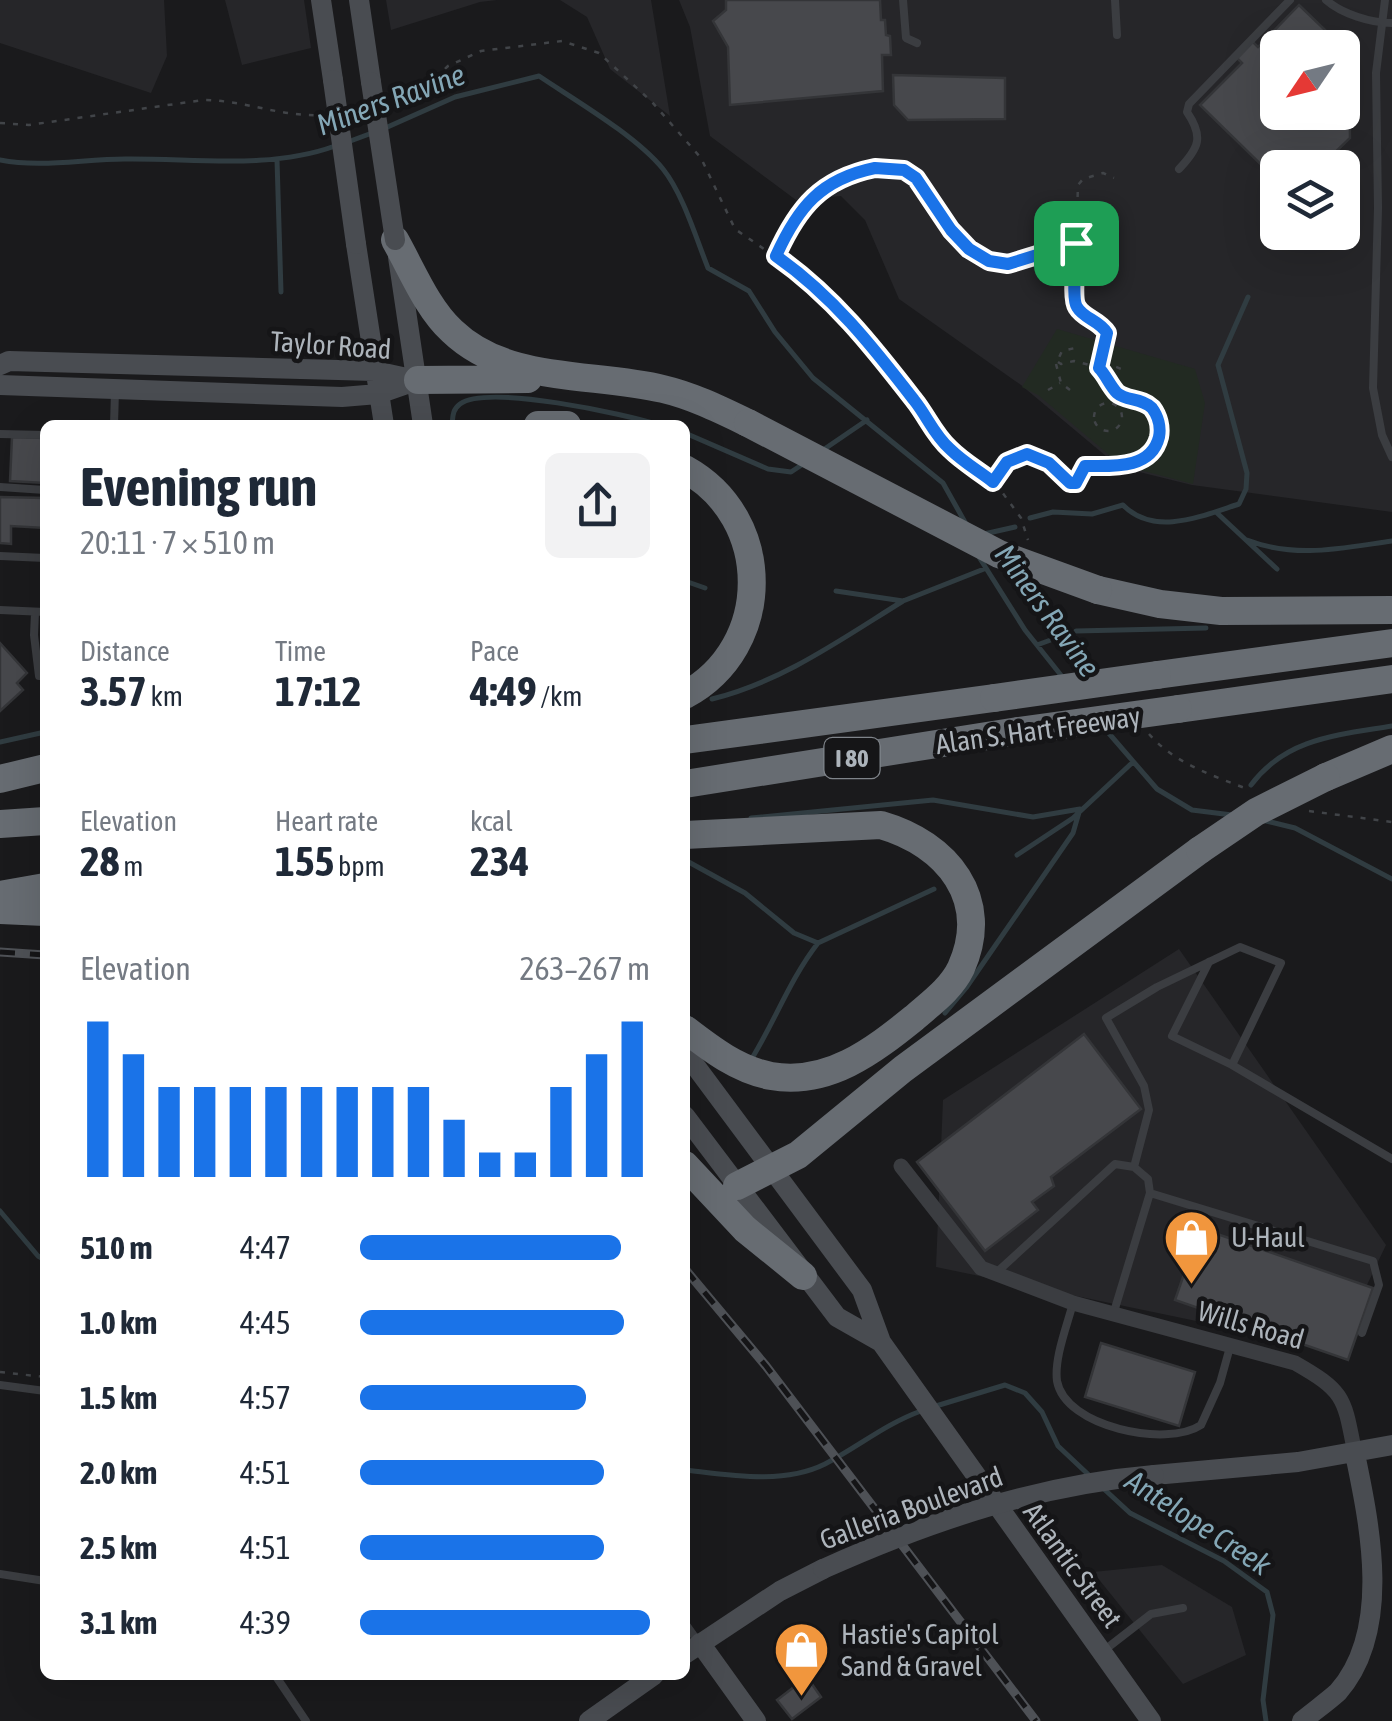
<!DOCTYPE html>
<html lang="en">
<head>
<meta charset="utf-8">
<style>
	body { margin:0; font-family:"Asap Condensed",sans-serif; background:#f2f2f3; color:#1f2937; height:100vh; display:flex; flex-direction:column; font-size:38px; white-space:nowrap }
	* { box-sizing:border-box; margin:0 }
	p { font-size:32px; color:#747a83 }
	.icon { flex:none; width:55px; height:55px; fill:none; stroke:currentColor; stroke-width:2; stroke-linecap:round; stroke-linejoin:round }
	.map { position:relative; flex:1; overflow:hidden }
	.sheet { position:absolute; left:40px; top:420px; width:650px; height:1260px; display:flex; flex-direction:column; background:#fff; border-radius:15px; box-shadow:0 10px 40px #0002 }
	.sheet>* { flex:none }
	.needle { width:65px; rotate:235deg }
	.fabs { position:absolute; left:1260px; top:30px; display:grid; gap:20px }
	.fabs a { display:grid; place-items:center; width:100px; height:100px; border-radius:15px; background:#fff; box-shadow:0 10px 40px #0002; font-size:50px }
	.pin { position:absolute; display:grid; place-items:center; width:85px; height:85px; color:#fff; margin:-42px; border-radius:20px; box-shadow:0 5px 15px #0006 }
	.round { display:grid; place-items:center; flex:none; width:105px; height:105px; border-radius:15px; background:#f2f2f3 }
	.headline { display:flex; align-items:center; justify-content:space-between; height:170px; padding:0 40px }
	h1 { font-size:55px; font-weight:700; line-height:75px }
	.figures { display:grid; grid-template-columns:repeat(3,1fr); gap:15px; height:170px; padding:10px 40px }
	.figures div { display:grid; align-content:center }
	.figures b { font-size:42px; font-weight:700 }
	.figures small { font-size:28px; font-weight:400 }
	.figures p { font-size:28px }
	.chart { height:280px; padding:20px 40px }
	.chart p { display:flex; justify-content:space-between }
	.chart svg { width:100%; height:180px; margin-top:10px; stroke:#1a73e8; stroke-width:6 }
	ul { padding:0 40px; list-style:none; font-size:32px }
	li { display:grid; grid-template-columns:160px 120px 1fr; align-items:center; height:75px }
	li i { height:25px; border-radius:12px; background:#1a73e8 }
	.map>svg:first-child { display:block }
	.built { fill:#262629; fill-rule:evenodd }
	.green { fill:#222a22 }
	.lines { fill:none; stroke-linecap:round; stroke-linejoin:round }
	.stream { stroke:#303c41; stroke-width:5 }
	.building { fill:#47484c; stroke:#343538; stroke-width:2.5; fill-rule:evenodd }
	.path { stroke:#414448; stroke-width:2.5; stroke-dasharray:5 8; stroke-linecap:butt }
	.lane { stroke:#3b3d41; stroke-width:8 }
	.street { stroke:#3b3d41; stroke-width:15 }
	.secondary { stroke:#494c51; stroke-width:20 }
	.highway { stroke:#676c72; stroke-width:28 }
	.rail-casing { stroke:#4e5156; stroke-width:9 }
	.rail { stroke:#151517; stroke-width:5; stroke-dasharray:15; stroke-linecap:butt }
	.secondary-bridge { stroke:#494c51; stroke-width:20 }
	.highway-bridge { stroke:#676c72; stroke-width:28 }
	.route-casing { stroke:#fff; stroke-width:20 }
	.route { stroke:#1a73e8; stroke-width:12 }
	.labels { text-anchor:middle; stroke-width:9; stroke-linejoin:round; paint-order:stroke }
	.shield { fill:#151517; stroke:#7f848a; stroke-width:2.5 }
	.shield-label { font-size:25px; font-weight:bold; fill:#adb4bb }
	.street-label { font-size:28px; fill:#adb4bb; stroke:#151517 }
	.poi-label { font-size:28px; fill:#adb4bb; stroke:#151517; text-anchor:start }
	.water-label { font-size:30px; font-style:italic; fill:#84a7b6; stroke:#151517 }
</style>
</head>
<body>
<div class="map">
<svg width="1392" height="1721" viewBox="0 0 1392 1721">
	<rect width="100%" height="100%" fill="#1a1a1c"/>
	<path class="built" d="M0 0H164L167 56 151 93 0 43Z
		M225 0H304L311 48 242 65Z
		M386 0H497L480 2 391 30Z
		M560 0H651L670 116 610 69 587 17Z
		M679 0H1392V512L1192 485 1119 467 1021 385 899 299 865 220 841 196 796 200 710 136 690 27ZM1278 48H1342V112H1278ZM1278 168H1342V232H1278Z
		M1179 949 1386 1245 1336 1350 936 1267 943 1100Z
		M1162 1565 1232 1607 1246 1655 1183 1684 1093 1572Z"/>
	<path class="green" d="M1057 329 1195 369 1205 403 1193 484 1121 465 1038 395 1022 387Z"/>
	<g class="lines">
		<path class="stream" d="M383 129 455 97 539 76C576 101 635 135 663 169 683 194 696 238 708 268L749 291 775 332 813 378 943 483 966 524
			M345 143 372 133
			M0 160C41 168 83 159 125 159 193 158 269 170 335 146
			M277 160 281 292
			M452 425C453 417 452 410 460 404 488 384 625 414 659 425
			M685 433 768 469 791 472 806 462
			M823 450 867 420
			M1217 513 1277 569
			M1030 518 1053 512 1092 514 1123 505C1154 537 1202 516 1239 504L1246 489 1247 473 1218 365 1248 297
			M984 534 1015 527
			M1247 540C1296 559 1342 548 1392 541
			M979 557 1025 630 1064 679
			M685 581 705 588
			M836 591 903 601 984 569
			M1076 631 1206 628
			M1037 645 1056 638
			M712 699C782 682 843 638 903 601
			M1106 730 1157 789 1192 810 1232 815
			M0 742 45 732
			M1251 785C1286 738 1338 735 1392 726
			M751 818 933 800 1033 817 1080 809 1073 833 966 988 945 1013
			M1262 820 1295 828 1392 879
			M1017 855 1073 818 1133 762
			M685 860 745 893 794 933 818 943 934 889
			M751 1060C775 1021 790 979 818 943
			M0 1211 38 1256 45 1260
			M936 1406 1005 1385 1025 1393 1042 1412 1058 1446 1092 1478
			M685 1470C729 1475 783 1485 825 1464 858 1447 885 1424 921 1411
			M1104 1489 1130 1513 1224 1561 1267 1592 1273 1615 1263 1700 1266 1721"/>
	</g>
	<path class="building" d="M726 0H880L881 20H885L886 35 890 36 891 55H882L883 91 730 105 728 47 713 21 726 10Z
		M1299 5 1349 53 1350 138 1319 168H1278V181L1200 105 1242 63 1237 58 1252 41 1258 47ZM1278 48H1342V112H1278Z
		M893 75 1005 78V119L908 120 894 105Z
		M12 437 45 438V483L10 481Z
		M0 497 45 498V528L11 526V544L0 543Z
		M0 643 27 673 17 683 23 690 0 711Z
		M1084 1034 1141 1109 1051 1177 1054 1186 1032 1202 1038 1210 985 1251 917 1162Z
		M1200 1228 1373 1288 1348 1360 1175 1300Z
		M1101 1343 1195 1372 1179 1426 1085 1397Z
		M807 1677 821 1697 792 1719 777 1700Z"/>
	<g class="lines">
		<path class="path" d="M393 105 414 99 448 66 481 51 562 41 599 53 652 102 701 158 735 229 796 271 828 298 869 341 926 414 936 435 952 452 999 488 1021 518 1028 540
			M0 123 29 125 203 100C244 100 280 117 321 115
			M777 255C796 212 830 165 882 168 893 169 903 169 911 176 919 182 923 192 929 200 944 223 966 256 995 262 1020 268 1051 248 1076 243L1078 185 1083 179 1103 173 1114 178
			M1058 362 1061 364 1074 361 1097 367
			M1106 373 1114 366 1128 372
			M1048 390 1060 383
			M1070 390 1061 383 1056 364 1062 351 1075 348
			M1094 417a14 14 0 1 1 28 0a14 14 0 1 1-28 0Z
			M995 479C1023 440 1040 454 1069 483H1076L1085 465 1137 462C1157 451 1171 420 1147 404 1139 398 1125 400 1117 393 1110 387 1106 375 1099 368L1107 333C1100 321 1090 320 1081 312 1070 302 1077 261 1076 244
			M1039 592 1054 620 1089 662
			M1149 734C1175 764 1214 776 1250 790
			M1309 811 1392 822
			M0 1372 45 1377"/>
		<path class="lane" d="M903 0 906 38 917 43
			M1115 0 1117 35
			M1326 0C1342 14 1371 23 1392 23
			M1385 0 1376 73 1378 208 1373 388 1382 435 1392 457
			M1179 169C1199 148 1204 137 1187 112L1189 104 1290 0
			M114 425 115 391
			M0 434 45 435
			M0 487 45 490
			M0 556 45 558
			M0 610 45 612
			M35 613 34 635 39 676H45
			M1232 1065 1392 1159
			M1134 1167 1149 1110 1144 1086 1106 1018 1157 987 1240 947 1281 963 1232 1065 1172 1036 1209 962
			M1150 1193 1373 1261 1379 1285 1362 1333
			M996 1273 1115 1164 1134 1167 1148 1179 1150 1193 1113 1315
			M1073 1303C1067 1326 1054 1358 1057 1381 1065 1427 1167 1448 1201 1425L1220 1383 1230 1347
			M0 1385 45 1391
			M0 1574 45 1581
			M685 1623 697 1640
			M1102 1652 1151 1614 1183 1608
			M275 1675 306 1721"/>
		<path class="street" d="M901 1166 981 1268 1073 1303 1295 1363C1346 1392 1344 1398 1355 1454"/>
		<path class="secondary" d="M321 0 333 80
			M359 0 371 82
			M356 244 384 425
			M398 257 423 425
			M0 365 9 361 375 371 416 380
			M0 385 342 397 378 394 418 380
			M685 1052 862 1290 881 1342 1151 1721
			M685 1116 837 1317 881 1342
			M1154 1475 1298 1462 1392 1445
			M700 1643 756 1721
			M685 1654 780 1591 823 1569
			M589 1721 654 1675
			M1302 1721C1314 1711 1327 1702 1338 1692 1392 1631 1370 1526 1355 1454"/>
		<path class="highway" d="M395 240C412 270 427 308 452 331 507 384 593 372 663 389 693 396 721 410 748 423
			M418 380 528 379
			M538 425H567
			M685 469C774 518 774 647 685 695
			M1098 590 1160 604 1221 611 1392 610
			M1157 675 1392 643
			M1178 709 1392 679
			M685 740 994 698
			M1326 777 1392 749
			M0 779 45 768
			M685 784 1018 731
			M0 824 45 821
			M685 835 881 825C947 844 992 899 961 968 951 989 931 1003 914 1018 873 1051 828 1086 771 1076 738 1070 711 1049 685 1029
			M0 895 45 887
			M0 910 45 912
			M685 1165 745 1229 803 1276
			M737 1186 798 1155 903 1069 1200 850"/>
		<defs>
			<path id="rail" d="M0 952 45 955
				M685 1269 766 1366 1036 1721"/>
		</defs>
		<use href="#rail" class="rail-casing"/>
		<use href="#rail" class="rail"/>
		<path class="secondary-bridge" d="M333 80 356 244
			M371 82 395 240
			M823 1569C930 1521 1037 1485 1154 1475"/>
		<path class="highway-bridge" d="M748 423 999 554 1098 590
			M994 698 1157 675
			M1018 731 1178 709
			M1200 850 1256 812 1326 777"/>
	</g>
	<g class="lines">
		<defs>
			<path id="route" d="M875 168 904 170 916 178 951 230 969 249 989 261 1008 264 1076 243C1077 257 1071 298 1077 307 1084 319 1099 320 1107 333L1099 368C1106 375 1110 386 1117 393 1126 401 1142 398 1152 408 1158 416 1161 427 1159 437 1151 470 1111 466 1085 466L1076 483H1070L1049 463 1027 454 1007 462 993 482C979 471 963 462 950 449 934 435 927 416 914 400 873 347 832 295 776 256 798 207 821 179 875 168Z"/>
		</defs>
		<use href="#route" class="route-casing"/>
		<use href="#route" class="route"/>
	</g>
	<defs>
		<symbol id="shop-pin" viewBox="-11 -11 22 30"><path d="M0 17L-7.5 6A9.5 9.5 0 1 1 7.5 6Z" fill="#f1963d" stroke="#151517"/><path d="M-5-2.5h2.3a2.7 3.5 0 0 1 5.4 0H5L5.5 6h-11ZM-1.5-2.5h3a1.5 2.3 0 0 0-3 0Z" fill="#fff"/></symbol>
	</defs>
	<g fill-rule="evenodd">
		<use href="#shop-pin" x="1160" y="1206" width="63" height="86"/>
		<use href="#shop-pin" x="770" y="1618" width="63" height="86"/>
	</g>
	<g class="labels">
		<rect class="shield" x="824.5" y="738" width="55" height="40" rx="8"/>
		<g class="shield-label">
			<text x="852" y="767">I 80</text>
		</g>
		<g class="street-label">
			<text transform="translate(331 345) rotate(4)" y="10">Taylor Road</text>
			<text transform="translate(1038 730) rotate(-8)" y="10">Alan S. Hart Freeway</text>
			<text transform="translate(1251 1325) rotate(16)" y="10">Wills Road</text>
			<text transform="translate(911 1508) rotate(-20)" y="10">Galleria Boulevard</text>
			<text transform="translate(1073 1565) rotate(54)" y="10">Atlantic Street</text>
		</g>
		<g class="poi-label">
			<text x="1231" y="1247">U-Haul</text>
			<text x="841" y="1644">Hastie's Capitol<tspan x="841" dy="32">Sand &amp; Gravel</tspan></text>
		</g>
		<g class="water-label">
			<text transform="translate(391 100) rotate(-20)" y="10">Miners Ravine</text>
			<text transform="translate(1047 611) rotate(54)" y="10">Miners Ravine</text>
			<text transform="translate(1198 1523) rotate(33)" y="10">Antelope Creek</text>
		</g>
	</g>
</svg>
<div class="fabs">
<a><svg class="needle" viewBox="-14 -14 28 28"><path d="M0-13l5 13h-10z" fill="#e53935"/><path d="M0 13l5-13h-10z" fill="#747a83"/></svg></a>
<a><svg class="icon" aria-label="layers" viewBox="0 0 24 24"><path d="M12 4l9 5-9 5-9-5zM3 14l9 5 9-5"/></svg></a>
</div>
<div class="pin" style="left:1076px;top:243px;background:#1e9e55"><svg class="icon" aria-label="arrive" viewBox="0 0 24 24"><path d="M6 21V4h12l-3 4 3 4H6"/></svg></div>
<section class="sheet">
<div class="headline"><div><h1>Evening run</h1><p>20:11 · 7 × 510 m</p></div><a class="round"><svg class="icon" aria-label="share" viewBox="0 0 24 24"><path d="M12 15V3M7 8l5-5 5 5M5 13v7h14v-7"/></svg></a></div>
<div class="figures">
<div><p>Distance</p><b>3.57<small> km</small></b></div>
<div><p>Time</p><b>17:12</b></div>
<div><p>Pace</p><b>4:49<small> /km</small></b></div>
</div>
<div class="figures">
<div><p>Elevation</p><b>28<small> m</small></b></div>
<div><p>Heart rate</p><b>155<small> bpm</small></b></div>
<div><p>kcal</p><b>234</b></div>
</div>
<div class="chart"><p><span>Elevation</span>263–267 m</p>
<svg viewBox="0 0 160 44" preserveAspectRatio="none"><path d="M5 44V6M15 44V14M25 44V22M35 44V22M45 44V22M55 44V22M65 44V22M75 44V22M85 44V22M95 44V22M105 44V30M115 44V38M125 44V38M135 44V22M145 44V14M155 44V6"/></svg>
</div>
<ul>
<li><b>510 m</b>4:47<i style="width:90%"></i></li>
<li><b>1.0 km</b>4:45<i style="width:91%"></i></li>
<li><b>1.5 km</b>4:57<i style="width:78%"></i></li>
<li><b>2.0 km</b>4:51<i style="width:84%"></i></li>
<li><b>2.5 km</b>4:51<i style="width:84%"></i></li>
<li><b>3.1 km</b>4:39<i style="width:100%"></i></li>
</ul>
</section>
</div>
</body>
</html>
